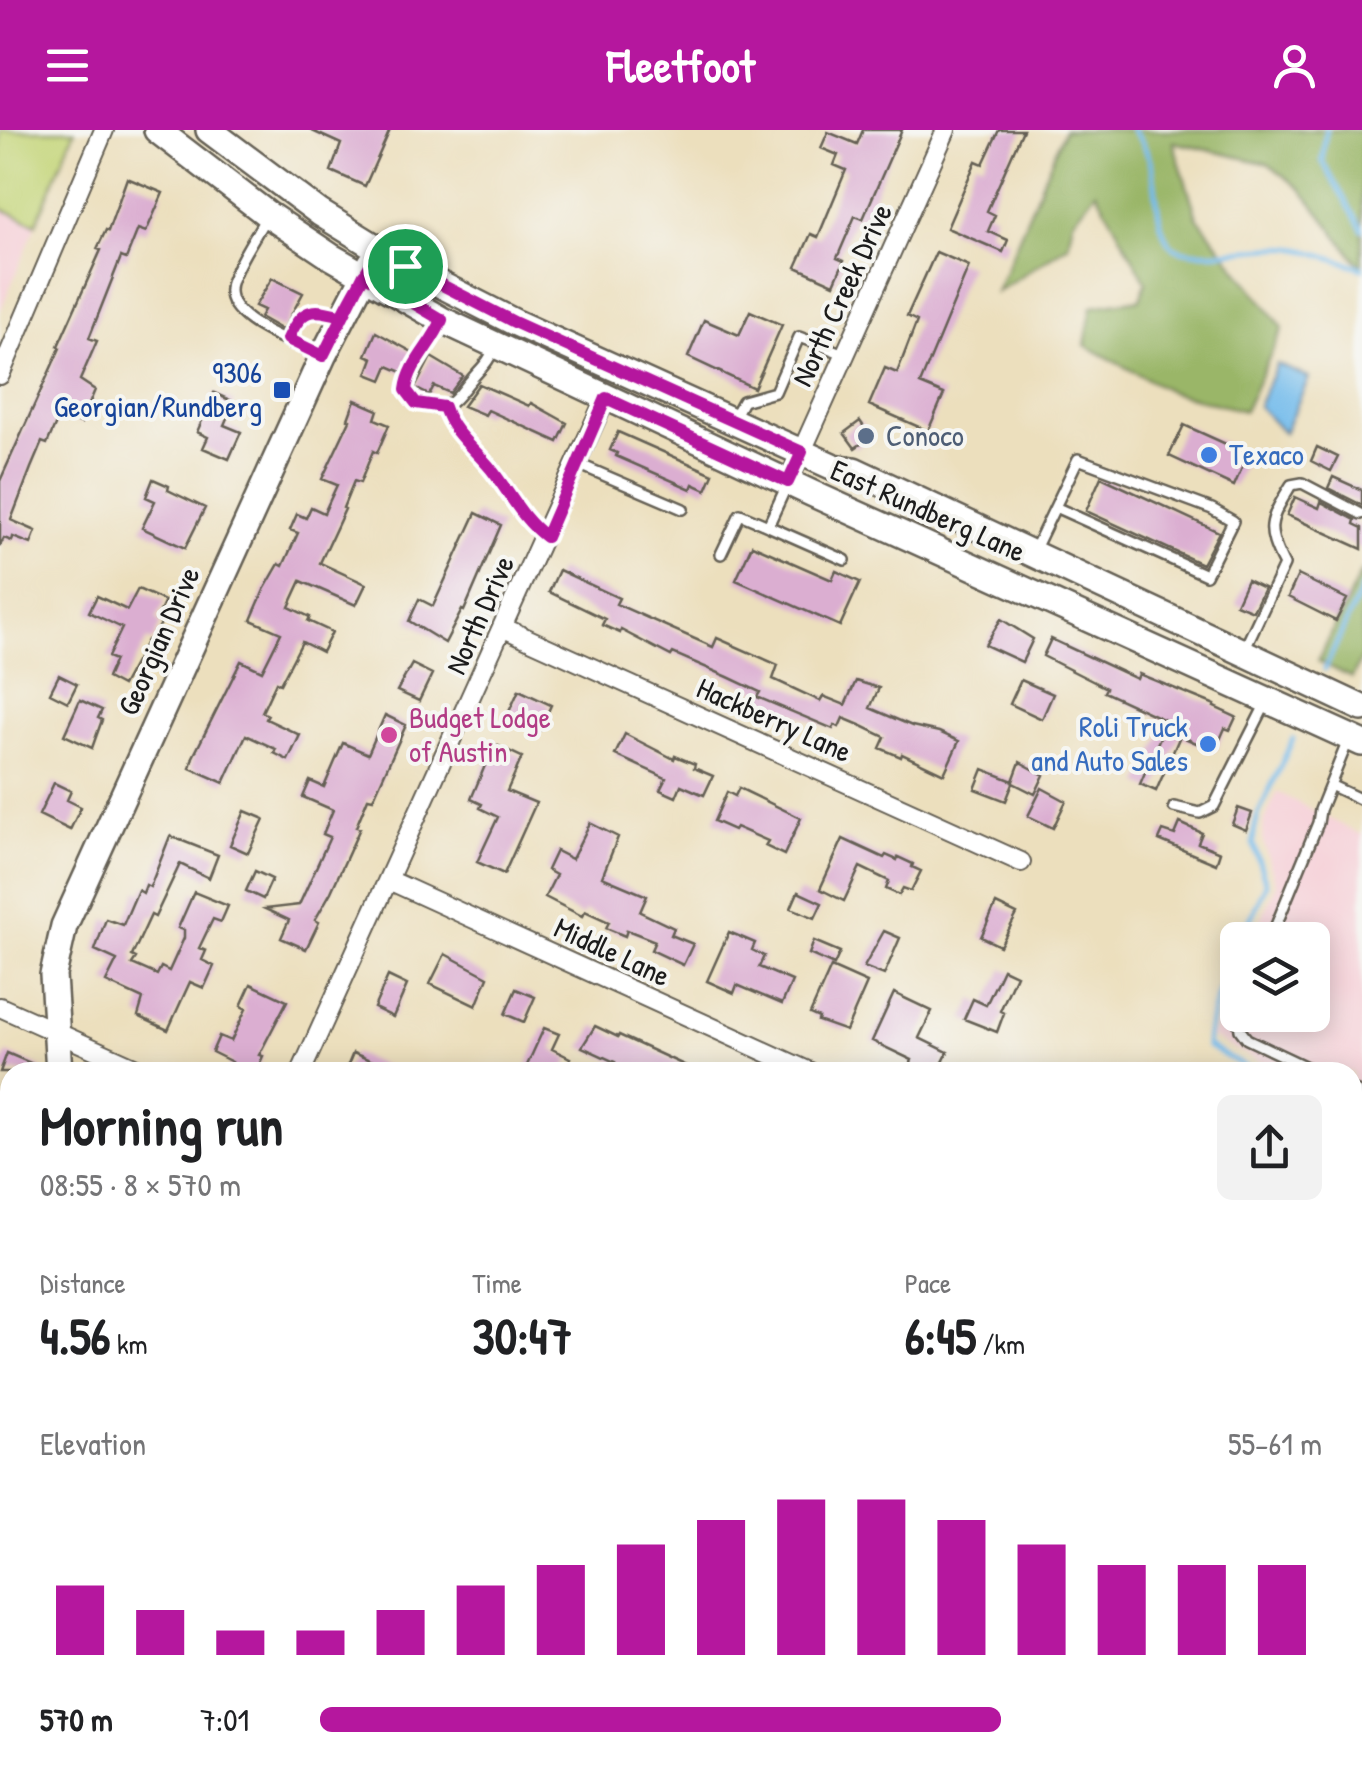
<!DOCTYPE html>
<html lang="en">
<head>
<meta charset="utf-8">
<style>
	body { margin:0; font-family:"Patrick Hand",sans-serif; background:#f2f2f2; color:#202124; height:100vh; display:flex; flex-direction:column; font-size:38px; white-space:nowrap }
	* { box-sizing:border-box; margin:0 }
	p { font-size:32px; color:#757577 }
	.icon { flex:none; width:55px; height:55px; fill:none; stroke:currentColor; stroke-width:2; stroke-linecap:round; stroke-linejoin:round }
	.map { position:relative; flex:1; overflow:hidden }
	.sheet { position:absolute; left:0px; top:932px; width:1362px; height:718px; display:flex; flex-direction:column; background:#fff; border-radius:30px 30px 0 0; box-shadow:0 5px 25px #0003 }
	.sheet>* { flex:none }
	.buttons { position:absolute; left:1220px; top:792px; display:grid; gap:20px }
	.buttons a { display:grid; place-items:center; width:110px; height:110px; border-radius:15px; background:#fff; box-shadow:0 5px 25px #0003; font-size:50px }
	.pin { position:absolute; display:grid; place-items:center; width:85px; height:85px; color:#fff; margin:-42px; border:5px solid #fff; border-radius:50%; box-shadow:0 2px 10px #0007 }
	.round { display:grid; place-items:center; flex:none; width:105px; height:105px; border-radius:15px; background:#f2f2f2 }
	.summary { display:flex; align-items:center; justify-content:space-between; height:170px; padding:0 40px }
	h1 { font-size:55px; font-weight:700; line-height:75px }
	.metrics { display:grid; grid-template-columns:repeat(3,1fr); gap:15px; height:170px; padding:10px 40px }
	.metrics div { display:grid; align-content:center }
	.metrics b { font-size:50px; font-weight:700 }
	.metrics small { font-size:28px; font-weight:400 }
	.metrics p { font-size:28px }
	.chart { height:280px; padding:20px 40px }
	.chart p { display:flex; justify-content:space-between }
	.chart svg { width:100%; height:180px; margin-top:10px; stroke:#b5179e; stroke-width:6 }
	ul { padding:0 40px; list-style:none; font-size:32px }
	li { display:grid; grid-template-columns:160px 120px 1fr; align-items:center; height:75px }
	li i { height:25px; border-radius:12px; background:#b5179e }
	header { display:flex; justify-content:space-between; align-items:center; height:130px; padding:0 40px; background:#b5179e; color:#fff; font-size:45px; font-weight:700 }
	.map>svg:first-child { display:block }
	.built { fill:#f6cfd7 }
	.green { fill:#c3d476; stroke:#707849; stroke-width:2.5 }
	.forest { fill:#9ab667; stroke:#5b6942; stroke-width:2.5 }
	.water { fill:#73bbeb; stroke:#486c84; stroke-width:2.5 }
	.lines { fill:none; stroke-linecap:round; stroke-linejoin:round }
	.stream { stroke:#73bbeb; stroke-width:5 }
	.building { fill:#dbaed1 }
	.lane-casing { stroke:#656054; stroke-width:14 }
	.street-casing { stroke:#656054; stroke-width:22 }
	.secondary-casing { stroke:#656054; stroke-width:30 }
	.lane { stroke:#fff; stroke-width:9 }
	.street { stroke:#fff; stroke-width:18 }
	.secondary { stroke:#fff; stroke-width:25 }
	.route-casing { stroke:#fff; stroke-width:20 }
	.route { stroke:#b5179e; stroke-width:12 }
	.transit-dot { fill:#1a4fb4; stroke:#f6f6f2; stroke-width:4 }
	.service-dot { fill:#5c6f8a; stroke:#f6f6f2; stroke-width:4 }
	.shop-dot { fill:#3f7fe0; stroke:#f6f6f2; stroke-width:4 }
	.hotel-dot { fill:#d1479c; stroke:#f6f6f2; stroke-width:4 }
	.labels { text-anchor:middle; stroke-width:8; stroke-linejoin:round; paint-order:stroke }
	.street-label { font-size:30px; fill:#1c1c1c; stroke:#f6f6f2 }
	.transit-label { font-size:30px; fill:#164399; stroke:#f6f6f2; text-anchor:end }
	.service-label { font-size:30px; fill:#4e5e75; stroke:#f6f6f2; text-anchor:start }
	.shop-label { font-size:30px; fill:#366cbe; stroke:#f6f6f2; text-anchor:start }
	.hotel-label { font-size:30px; fill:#b23c85; stroke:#f6f6f2; text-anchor:start }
</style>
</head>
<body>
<header><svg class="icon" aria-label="menu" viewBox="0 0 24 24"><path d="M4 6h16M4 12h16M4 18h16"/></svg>Fleetfoot<svg class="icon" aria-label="person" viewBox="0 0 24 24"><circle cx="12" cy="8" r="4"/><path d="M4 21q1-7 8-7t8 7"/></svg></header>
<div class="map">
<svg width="1362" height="1649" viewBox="0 0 1362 1649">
	<rect width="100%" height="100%" fill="#f6f6f2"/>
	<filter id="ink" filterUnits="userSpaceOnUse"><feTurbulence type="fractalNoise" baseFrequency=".01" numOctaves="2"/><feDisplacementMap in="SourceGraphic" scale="20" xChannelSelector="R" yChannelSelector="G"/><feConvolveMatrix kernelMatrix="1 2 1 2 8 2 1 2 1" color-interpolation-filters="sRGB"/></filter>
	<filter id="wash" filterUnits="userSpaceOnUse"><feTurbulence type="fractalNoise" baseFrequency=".0048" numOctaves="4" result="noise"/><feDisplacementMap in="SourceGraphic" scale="40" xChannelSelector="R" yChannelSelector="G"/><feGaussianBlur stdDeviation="2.25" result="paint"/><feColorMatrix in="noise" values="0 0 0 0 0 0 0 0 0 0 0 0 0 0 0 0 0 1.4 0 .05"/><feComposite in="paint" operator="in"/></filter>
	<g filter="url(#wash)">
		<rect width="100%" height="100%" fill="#ecdfbd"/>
		<path class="built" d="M0 0H75L0 182Z
			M1277 662 1362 705V983L1353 978 1352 942H1281L1211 907 1237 845 1238 885H1312V810H1252L1276 755 1262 708 1264 692Z
			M1362 1074V1138L1353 1133 1352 1096Z
			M1352 1270 1362 1275V1407L1353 1432Z"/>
		<path class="green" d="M0 0H75L36 94 0 78Z"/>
		<path class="forest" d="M1064 0H1362V138L1301 59 1268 34 1173 12 1197 87 1283 198 1244 281 1171 262 1085 215 1092 176 1140 169 1146 152 1096 61 1073 91 1068 115 996 162Z
			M1362 440V527L1352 548 1318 531Z"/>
		<path class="water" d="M1277 234 1309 248 1284 303 1258 276Z"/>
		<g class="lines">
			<path class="stream" d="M1132 0C1164 33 1149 73 1167 110 1179 136 1267 113 1294 118 1317 122 1340 131 1362 138
				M1326 0 1322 31 1362 99
				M1325 539 1362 457
				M1241 810 1266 754 1253 713 1254 702 1258 685 1293 609
				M1238 818C1223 851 1209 880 1207 916L1255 942
				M1352 991 1362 996"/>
		</g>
		<g id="blocks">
			<path class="building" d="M310 0H390L365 56 331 41 341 14Z
				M863 0H902L863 89 855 86 837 128 844 131 834 154 796 137 811 104 818 107 846 40 834 35 838 25 821 18 828 2 857 14Z
				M999 0H1023L987 81 995 85 988 101 1008 110 1003 122 947 98 976 31 983 34Z
				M127 48 163 63 146 102 138 99 126 129 121 127 89 208 97 211 80 250 95 260 81 293 60 284 47 314 42 312 31 338 11 390 36 401 31 414 13 407 12 411 4 408 0 416V351L60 218 58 216 101 120 97 119 106 100 108 101Z
				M936 122 969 136 920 254 944 264 928 301 869 275 885 238 897 243 917 191 907 186Z
				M272 148 303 163 283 200 260 187 264 180 255 176Z
				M750 181 782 195 754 258 688 227 704 190 739 205Z
				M376 202 414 223 404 243 388 236 382 250 367 244 373 228 366 225Z
				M431 227 463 246 450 263 434 256 429 265 415 258Z
				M479 254 529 276 531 273 567 293 558 312 488 280 485 285 463 276Z
				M214 263 234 272 224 295 241 302 229 329 203 318 208 307 197 302Z
				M355 270 378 280 375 289 389 295 377 323 373 321 360 353 354 351 343 378 345 379 320 433 366 454 356 475 301 451 289 477 310 487 308 491 332 502 322 522 302 512 280 554 276 552 262 582 268 585 266 589 300 605 288 630 274 623 276 619 246 605 224 653 190 638 193 627 241 531 262 541 281 503 251 490 264 460 279 434 283 436 298 403 290 400 297 384 306 388 311 377 324 383 337 355 322 349 350 290 348 289Z
				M860 291 871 307 855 318 844 303Z
				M1184 295 1248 324 1234 356 1169 326Z
				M618 302 713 344 706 360 693 354 691 359 616 326 617 323 610 320Z
				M1317 317 1338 327 1331 341 1311 331Z
				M1101 347 1219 402 1202 434 1086 381Z
				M1333 347 1362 360V375L1328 358Z
				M153 349 169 356 168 360 205 378 185 418 142 398 155 371 146 367Z
				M1295 367 1319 378 1321 372 1355 390 1354 394 1362 398V419L1287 385Z
				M476 383 501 395 464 481 462 480 445 513 409 491 419 469 433 476Z
				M752 415 832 450 836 441 860 452 840 496 736 450Z
				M559 440 619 468 616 474 713 517 717 508 778 535 773 549 820 571 823 566 845 575 856 551 879 558 870 578 912 596 939 602 959 611 944 644 902 624 901 627 880 618 885 607 862 596 843 588 839 597 835 595 833 599 757 567 760 562 728 547 673 523 671 526 621 500 620 503 602 495 605 489 549 462Z
				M1298 445 1347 469 1336 491 1288 467Z
				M1247 450 1264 458 1253 481 1236 474Z
				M138 459 165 471 156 490 161 493 152 512 147 510 122 556 107 548 115 530 108 527 122 498 89 482 97 466 127 480Z
				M1001 489 1033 509 1022 532 985 515Z
				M1051 509 1137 549 1139 544 1215 575 1214 577 1236 587 1230 600 1225 598 1215 621 1180 606 1156 661 1140 654 1167 591 1104 562 1106 558 1043 526Z
				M412 534 432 544 419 571 397 561Z
				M59 545 77 554 68 572 50 563Z
				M1021 550 1053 564 1042 589 1010 574Z
				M519 560 551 575 540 600 508 584Z
				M80 570 102 580 98 588 102 590 92 618 64 605Z
				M385 585 406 595 373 669 368 668 356 697 360 698 331 762 315 790 319 792 306 819 281 808 289 790 265 779 299 775 330 707 323 704 333 680 303 667 310 651 324 657 343 613 368 624Z
				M625 604 674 629 675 626 695 634 694 638 713 646 704 665 681 655 676 667 660 660 666 648 615 625Z
				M494 614 522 627 507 661 536 673 504 744 477 732 498 687 480 678 482 674 471 669Z
				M1020 632 1044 645 1035 664 1013 653 1006 671 975 659 983 639 1013 651Z
				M54 653 71 661 67 670 81 677 70 700 39 685Z
				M739 658 801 688 784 725 765 716 768 711 736 697 734 700 714 691 727 662 735 666Z
				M1042 658 1066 671 1053 698 1028 686Z
				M1238 678 1252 683 1246 700 1232 694Z
				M245 681 264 689 248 723 230 715Z
				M590 693 618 707 602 747 647 766 640 782 674 798 671 805 693 814 683 835 651 820 655 811 627 800 625 806 606 798 609 792 585 781 582 786 545 767 556 745 547 740 556 721 572 729Z
				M1180 693 1202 703 1198 713 1220 722 1216 734 1159 710 1163 701 1175 705Z
				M170 706 218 725 209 748 180 734 155 787 151 785 132 826 136 828 132 834 157 845 161 837 169 841 184 808V800L178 798 194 762 228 776 221 792 213 789 199 818 206 821 202 830 214 836 204 858 190 852 168 900 138 886 143 869 106 852 117 830 95 820 106 789 123 795 138 760 143 763 146 755 150 757Z
				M843 709 884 728 886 725 897 730 898 727 913 734 912 737 921 741 911 761 903 758 899 765 886 759 889 751 860 737 844 771 820 759Z
				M255 741 272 749 263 769 246 761Z
				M798 762 822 773 815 788 791 778Z
				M996 774 1017 784 1000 816 981 807Z
				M884 801 900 808 884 845 864 837Z
				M729 802 755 813 752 820 764 826 759 837 792 851 782 874 737 855 734 863 707 851Z
				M814 811 840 822 834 835 809 824Z
				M445 824 488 847 476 876 430 854Z
				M831 837 867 853 846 901 818 891 819 888 810 884Z
				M1003 839 1016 845 1000 881 1004 883 997 902 964 889 973 869 986 875Z
				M388 846 407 855 393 887 374 878Z
				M251 854 287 871 259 925 263 926 256 942H227L232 932 212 922 219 906 231 911 246 879 241 876Z
				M516 859 535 867 524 892 505 884Z
				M894 863 932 881 919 908 948 922 938 942H927L910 935 912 930 872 911Z
				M595 896 618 907 619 905 699 942H610L615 932 582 917Z
				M544 898 559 904 552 919 570 928 563 942H524Z
				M7 923 42 938 43 942H0Z
				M353 923 399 942H345Z"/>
		</g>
	</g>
	<g filter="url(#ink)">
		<use href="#blocks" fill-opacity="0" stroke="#656054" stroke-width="2.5"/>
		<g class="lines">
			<defs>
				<path id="lane" d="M266 87C255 107 240 128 232 150 216 189 294 212 320 225
					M441 193 406 255C408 268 413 273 426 276 452 282 457 266 471 250 481 238 489 232 495 217
					M288 209C301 180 308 177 339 186
					M444 277C452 303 474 318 491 339 510 363 521 388 545 407
					M733 289 743 271 775 262 799 207 844 224
					M578 334 683 379
					M768 396 845 430
					M1034 421 1078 329 1212 379 1233 391 1206 445 1055 377
					M721 424 740 384 768 396 787 355
					M1244 520 1284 435C1264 397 1270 390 1291 355L1302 353 1361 384
					M1330 655 1362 670
					M1174 677 1200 683 1214 676 1266 573
					M1270 810 1318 693 1320 680 1349 608
					M1238 885 1240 900 1247 909 1317 942
					M1352 960 1362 964
					M1352 1151 1362 1134
					M1352 1198 1362 1202
					M1352 1287 1362 1291
					M1352 1382 1362 1386
					M1352 1464 1362 1469
					M1247 1649 1251 1640"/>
				<path id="street" d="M0 245 104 0
					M788 352 946 0
					M504 498 1021 732
					M391 751 810 942
					M0 877 145 942
					M301 942 606 267
					M1352 1162 1362 1166
					M192 1649 196 1640
					M686 1649 697 1640"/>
				<path id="secondary" d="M157 0 267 84 330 126 442 190 811 363 1362 613
					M209 0 320 83 414 141 516 193 834 337 854 340 1362 578
					M59 942 53 845 64 796 323 226 371 133
					M0 1093 10 1071
					M1352 1512 1362 1486
					M1303 1649 1306 1640"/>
			</defs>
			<use href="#lane" class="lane-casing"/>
			<use href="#street" class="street-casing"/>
			<use href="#secondary" class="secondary-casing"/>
			<use href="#lane" class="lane"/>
			<use href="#street" class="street"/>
			<use href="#secondary" class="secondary"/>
		</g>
	</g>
	<g class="lines" filter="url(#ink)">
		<defs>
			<path id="route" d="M405 136 379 120C366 142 353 163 342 186 311 177 302 178 288 209L323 226 364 144 442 190C432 215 409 233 406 260L416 273 444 277C452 303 474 318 491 339 510 363 521 388 546 407L606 268 788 352 802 322 516 193 405 136"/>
		</defs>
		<use href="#route" class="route-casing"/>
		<use href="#route" class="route"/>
	</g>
	<rect class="transit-dot" x="272" y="250" width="20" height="20" rx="5"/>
	<circle class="service-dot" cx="866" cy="306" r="10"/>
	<g class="shop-dot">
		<circle cx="1209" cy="325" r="10"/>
		<circle cx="1208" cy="614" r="10"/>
	</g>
	<circle class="hotel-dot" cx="389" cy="605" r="10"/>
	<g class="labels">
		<g class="street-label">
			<text transform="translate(842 165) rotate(-65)" y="10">North Creek Drive</text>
			<text transform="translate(928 381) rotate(24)" y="10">East Rundberg Lane</text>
			<text transform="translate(480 485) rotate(-66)" y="10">North Drive</text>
			<text transform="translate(159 511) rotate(-66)" y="10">Georgian Drive</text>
			<text transform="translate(774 590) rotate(24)" y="10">Hackberry Lane</text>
			<text transform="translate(612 822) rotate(25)" y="10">Middle Lane</text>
		</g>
		<g class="transit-label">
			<text x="262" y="253">9306<tspan x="262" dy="34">Georgian/Rundberg</tspan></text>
		</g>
		<g class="service-label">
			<text x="886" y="316">Conoco</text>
		</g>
		<g class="shop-label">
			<text x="1229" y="335">Texaco</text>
			<text x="1188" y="607" text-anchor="end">Roli Truck<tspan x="1188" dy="34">and Auto Sales</tspan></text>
		</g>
		<g class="hotel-label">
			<text x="409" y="598">Budget Lodge<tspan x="409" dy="34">of Austin</tspan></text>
		</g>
	</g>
</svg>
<div class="buttons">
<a><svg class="icon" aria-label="layers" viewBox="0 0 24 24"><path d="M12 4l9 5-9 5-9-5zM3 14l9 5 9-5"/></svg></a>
</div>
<div class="pin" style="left:405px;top:136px;background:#1e9e55"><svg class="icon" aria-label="arrive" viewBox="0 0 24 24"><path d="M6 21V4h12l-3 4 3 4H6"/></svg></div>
<section class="sheet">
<div class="summary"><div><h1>Morning run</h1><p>08:55 · 8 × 570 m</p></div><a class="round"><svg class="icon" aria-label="share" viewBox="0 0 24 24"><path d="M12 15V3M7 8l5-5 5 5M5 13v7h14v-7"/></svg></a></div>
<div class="metrics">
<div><p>Distance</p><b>4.56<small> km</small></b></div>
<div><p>Time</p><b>30:47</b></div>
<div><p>Pace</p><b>6:45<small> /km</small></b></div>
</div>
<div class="chart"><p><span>Elevation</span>55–61 m</p>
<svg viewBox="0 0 160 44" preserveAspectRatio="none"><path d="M5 44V27M15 44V33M25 44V38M35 44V38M45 44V33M55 44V27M65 44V22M75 44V17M85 44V11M95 44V6M105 44V6M115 44V11M125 44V17M135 44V22M145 44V22M155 44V22"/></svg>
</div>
<ul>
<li><b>570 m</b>7:01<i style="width:68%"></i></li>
</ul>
</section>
</div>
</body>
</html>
